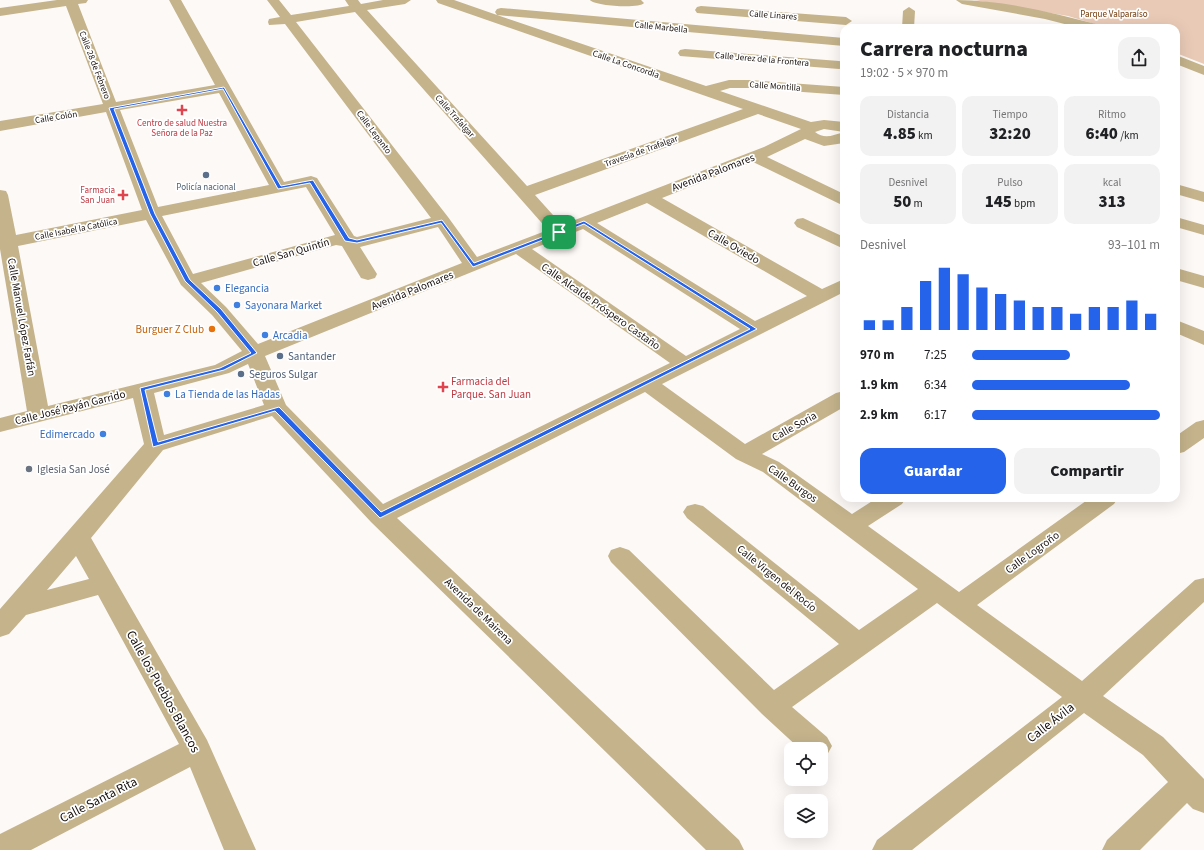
<!DOCTYPE html>
<html lang="es">
<head>
<meta charset="utf-8">
<style>
	body { margin:0; font-family:"Source Sans 3",sans-serif; background:#f2f2f2; color:#202124; height:100vh; display:flex; flex-direction:column; font-size:15px; white-space:nowrap }
	* { box-sizing:border-box; margin:0 }
	p { font-size:13px; color:#757577 }
	.icon { flex:none; width:22px; height:22px; fill:none; stroke:currentColor; stroke-width:2; stroke-linecap:round; stroke-linejoin:round }
	.map { position:relative; flex:1; overflow:hidden }
	.panel { position:absolute; left:840px; top:24px; width:340px; height:478px; display:flex; flex-direction:column; background:#fff; border-radius:12px; box-shadow:0 4px 16px #0002 }
	.panel>* { flex:none }
	.buttons { position:absolute; left:784px; top:742px; display:grid; gap:8px }
	.buttons a { display:grid; place-items:center; width:44px; height:44px; border-radius:8px; background:#fff; box-shadow:0 4px 16px #0002; font-size:20px }
	.pin { position:absolute; display:grid; place-items:center; width:34px; height:34px; color:#fff; margin:-17px; border-radius:8px; box-shadow:0 2px 6px #0006 }
	.round { display:grid; place-items:center; flex:none; width:42px; height:42px; border-radius:12px; background:#f2f2f2 }
	.head { display:flex; align-items:center; justify-content:space-between; height:68px; padding:0 20px }
	h1 { font-size:22px; font-weight:800; line-height:30px }
	.figures { display:grid; grid-template-columns:repeat(3,1fr); gap:6px; height:68px; padding:4px 20px }
	.figures div { display:grid; align-content:center; border-radius:10px; background:#f2f2f2; text-align:center }
	.figures b { font-size:17px; font-weight:800 }
	.figures small { font-size:11px; font-weight:400 }
	.figures p { font-size:11px }
	.chart { height:112px; padding:8px 20px }
	.chart p { display:flex; justify-content:space-between }
	.chart svg { width:100%; height:72px; margin-top:4px; stroke:#2563eb; stroke-width:6 }
	.button { display:flex; gap:8px; margin-top:auto; padding:8px 20px }
	.button a { flex:1; height:46px; border-radius:12px; background:#2563eb; color:#fff; font-size:16px; font-weight:800; line-height:46px; text-align:center }
	.button a+a { background:#f2f2f2; color:#202124 }
	ul { padding:0 20px; list-style:none; font-size:13px }
	li { display:grid; grid-template-columns:64px 48px 1fr; align-items:center; height:30px }
	li i { height:10px; border-radius:5px; background:#2563eb }
	.map>svg:first-child { display:block }
	.green { fill:#e9cab7 }
	.lines { fill:none; stroke-linecap:round; stroke-linejoin:round }
	.minor { fill:#c4b38b; fill-rule:evenodd }
	.route { fill:#2563eb; stroke:#fff; fill-rule:evenodd }
	.health-dot { fill:#e0444e; stroke:#fff; stroke-width:1.5 }
	.service-dot { fill:#5c6f8a; stroke:#fff; stroke-width:1.5 }
	.shop-dot { fill:#3f7fe0; stroke:#fff; stroke-width:1.5 }
	.food-dot { fill:#e8710a; stroke:#fff; stroke-width:1.5 }
	.worship-dot { fill:#6b7280; stroke:#fff; stroke-width:1.5 }
	.labels { text-anchor:middle; stroke-width:3.5; stroke-linejoin:round; paint-order:stroke }
	.far-park-label { font-size:9px; fill:#713808; stroke:#fff }
	.far-street-label { font-size:9px; fill:#170f0b; stroke:#fff }
	.far-health-label { font-size:9px; fill:#be3a42; stroke:#fff }
	.far-service-label { font-size:9px; fill:#4e5e75; stroke:#fff }
	.street-label { font-size:11px; fill:#170f0b; stroke:#fff }
	.shop-label { font-size:11px; fill:#366cbe; stroke:#fff; text-anchor:start }
	.food-label { font-size:11px; fill:#c56008; stroke:#fff; text-anchor:end }
	.service-label { font-size:11px; fill:#4e5e75; stroke:#fff; text-anchor:start }
	.health-label { font-size:11px; fill:#be3a42; stroke:#fff; text-anchor:start }
	.worship-label { font-size:11px; fill:#5b616d; stroke:#fff; text-anchor:start }
	.near-street-label { font-size:13px; fill:#170f0b; stroke:#fff }
</style>
</head>
<body>
<div class="map">
<svg width="1204" height="850" viewBox="0 0 1204 850">
	<rect width="100%" height="100%" fill="#fdf9f6"/>
	<path class="green" d="M974 0H1204V64L1176 53V28H1108L1068 16Z"/>
	<g class="lines">
		<path class="minor" d="M57 0H88L86 3 78 4 116 102 215 85 169 0H181L284 182 311 176 317 178 354 236 357 237 431 218 285 24 269 25 268 22 269 19 280 17 267 0H279L291 15 349 6 345 0H358L361 4 383 0H411L405 4 367 10 527 186 743 109 438 3 436 0H454L497 15 495 12 497 9 501 8 844 38V46L497 15 706 86 729 80H750L844 87V95L750 88H730L720 91 811 122 824 120 844 122V132L824 129 815 132C825 140 833 135 844 132V143L824 146 805 139 767 157 844 194V206L753 162 662 198 822 289 844 279V292L662 384 745 444 836 393 844 391V407L762 454 779 462 852 514 877 498H906L902 504 868 526 959 592 1090 498H1118L1114 504 977 605 1082 681 1195 580 1204 578V602L1103 696 1163 737 1204 779V813L1193 809 1187 803 1140 850H1102L1107 840 1168 782 1143 755 1084 713 912 850H872L877 840 1062 697 937 603 792 707 827 737 832 746 827 755 821 757V749H800L762 714 611 562 608 556 611 550 620 547 629 550 774 690 839 644 687 518 683 512 687 506 695 504 703 506 859 630 918 589 763 472 736 459 645 392 397 518 739 840 744 850H706L371 522 272 416 163 450 91 538 207 740 256 850H224L190 767 31 850H0V834L179 744 98 595 26 615 9 634 0 637V609L144 444 133 398 0 432V418L27 411 0 249V190L6 191 8 195 16 235 142 210 106 112 0 131V121L103 104 66 6 0 16V8ZM355 12 548 230 477 257 448 217 296 22ZM219 93 269 185 158 207 120 110ZM758 114 801 129 764 147 562 225 535 195ZM306 187 335 235 193 274 162 216ZM647 203 807 296 755 321 597 223ZM146 220 181 285 212 315 242 351 215 365 48 406 18 246ZM438 227 462 263 258 344 226 307 201 283 336 245 342 246 361 278 368 280 375 278 377 274 360 247ZM583 229 740 329 686 356 532 249ZM516 254 670 363 383 504 286 405 265 356ZM248 364 264 405 164 435 154 393 229 373ZM76 556 89 579 47 590Z
			M590 0H641L644 3C640 9 594 6 590 0Z
			M956 0C1005 0 1052 13 1100 25L1101 28H1080L1045 19 962 4Z
			M701 6 846 17 852 21 846 25 697 13 695 10 697 7Z
			M909 7 915 11 914 28H902L903 11Z
			M685 49 839 61 844 62V68L839 69 680 56 678 53 680 50Z
			M1176 55 1204 66V75L1176 64Z
			M1176 184 1204 192V202L1176 194Z
			M1176 217 1204 225V235L1176 227Z
			M803 218 844 237V249L797 227 794 223 797 219Z
			M1176 268 1204 276V288L1176 280Z
			M1176 320 1204 331V345L1176 333Z
			M1204 420V438L1184 452 1176 454V436L1196 422Z"/>
	</g>
	<path class="route" d="M224 87 281 186 313 180 349 238 357 240 442 220 474 263 584 221 757 329 380 518 275 411 153 447 140 388 220 368 251 353 217 312 185 281 150 214 109 108ZM223 89 278 189 310 183 345 241 357 243 441 223 473 267 584 224 750 329 381 512 279 407 158 442 145 390 224 370 257 353 221 309 190 280 155 214 114 109Z"/>
	<g class="health-dot">
		<path d="M180 104h4v4h4v4h-4v4h-4v-4h-4v-4h4z"/>
		<path d="M121 189h4v4h4v4h-4v4h-4v-4h-4v-4h4z"/>
		<path d="M441 381h4v4h4v4h-4v4h-4v-4h-4v-4h4z"/>
	</g>
	<g class="service-dot">
		<circle cx="206" cy="175" r="4"/>
		<circle cx="280" cy="356" r="4"/>
		<circle cx="241" cy="374" r="4"/>
	</g>
	<g class="shop-dot">
		<circle cx="217" cy="288" r="4"/>
		<circle cx="237" cy="305" r="4"/>
		<circle cx="265" cy="335" r="4"/>
		<circle cx="167" cy="394" r="4"/>
		<circle cx="103" cy="434" r="4"/>
	</g>
	<circle class="food-dot" cx="212" cy="329" r="4"/>
	<circle class="worship-dot" cx="29" cy="469" r="4"/>
	<g class="labels">
		<g class="far-park-label">
			<text x="1114" y="17">Parque Valparaíso</text>
		</g>
		<g class="far-street-label">
			<text transform="translate(773 15) rotate(4)" y="3">Calle Linares</text>
			<text transform="translate(661 27) rotate(6)" y="3">Calle Marbella</text>
			<text transform="translate(762 59) rotate(5)" y="3">Calle Jerez de la Frontera</text>
			<text transform="translate(626 64) rotate(19)" y="3">Calle La Concordia</text>
			<text transform="translate(95 65) rotate(69)" y="3">Calle 28 de Febrero</text>
			<text transform="translate(775 86) rotate(4)" y="3">Calle Montilla</text>
			<text transform="translate(455 116) rotate(48)" y="3">Calle Trafalgar</text>
			<text transform="translate(56 117) rotate(-9)" y="3">Calle Colón</text>
			<text transform="translate(374 132) rotate(53)" y="3">Calle Lepanto</text>
			<text transform="translate(641 151) rotate(-20)" y="3">Travesía de Trafalgar</text>
			<text transform="translate(76 229) rotate(-11)" y="3">Calle Isabel la Católica</text>
		</g>
		<g class="far-health-label">
			<text x="182" y="126">Centro de salud Nuestra<tspan x="182" dy="10">Señora de la Paz</tspan></text>
			<text x="115" y="193" text-anchor="end">Farmacia<tspan x="115" dy="10">San Juan</tspan></text>
		</g>
		<g class="far-service-label">
			<text x="206" y="190">Policía nacional</text>
		</g>
		<g class="street-label">
			<text transform="translate(713 172) rotate(-21)" y="4">Avenida Palomares</text>
			<text transform="translate(734 246) rotate(30)" y="4">Calle Oviedo</text>
			<text transform="translate(291 252) rotate(-16)" y="4">Calle San Quintín</text>
			<text transform="translate(412 290) rotate(-22)" y="4">Avenida Palomares</text>
			<text transform="translate(601 306) rotate(35)" y="4">Calle Alcalde Próspero Castaño</text>
			<text transform="translate(22 317) rotate(80)" y="4">Calle Manuel López Farfán</text>
			<text transform="translate(70 407) rotate(-14)" y="4">Calle José Payán Garrido</text>
			<text transform="translate(794 426) rotate(-29)" y="4">Calle Soria</text>
			<text transform="translate(793 483) rotate(35)" y="4">Calle Burgos</text>
			<text transform="translate(1032 552) rotate(-36)" y="4">Calle Logroño</text>
			<text transform="translate(777 578) rotate(39)" y="4">Calle Virgen del Rocío</text>
			<text transform="translate(479 611) rotate(44)" y="4">Avenida de Mairena</text>
		</g>
		<g class="shop-label">
			<text x="225" y="292">Elegancia</text>
			<text x="245" y="309">Sayonara Market</text>
			<text x="273" y="339">Arcadia</text>
			<text x="175" y="398">La Tienda de las Hadas</text>
			<text x="95" y="438" text-anchor="end">Edimercado</text>
		</g>
		<g class="food-label">
			<text x="204" y="333">Burguer Z Club</text>
		</g>
		<g class="service-label">
			<text x="288" y="360">Santander</text>
			<text x="249" y="378">Seguros Sulgar</text>
		</g>
		<g class="health-label">
			<text x="451" y="385">Farmacia del<tspan x="451" dy="13">Parque. San Juan</tspan></text>
		</g>
		<g class="worship-label">
			<text x="37" y="473">Iglesia San José</text>
		</g>
		<g class="near-street-label">
			<text transform="translate(164 691) rotate(61)" y="5">Calle los Pueblos Blancos</text>
			<text transform="translate(1050 722) rotate(-38)" y="5">Calle Ávila</text>
			<text transform="translate(98 799) rotate(-27)" y="5">Calle Santa Rita</text>
		</g>
	</g>
</svg>
<div class="buttons">
<a><svg class="icon" aria-label="locate" viewBox="0 0 24 24"><circle cx="12" cy="12" r="6"/><path d="M12 2v4M12 18v4M2 12h4M18 12h4"/></svg></a>
<a><svg class="icon" aria-label="layers" viewBox="0 0 24 24"><path d="M12 4l9 5-9 5-9-5zM3 14l9 5 9-5"/></svg></a>
</div>
<div class="pin" style="left:559px;top:232px;background:#1e9e55"><svg class="icon" aria-label="arrive" viewBox="0 0 24 24"><path d="M6 21V4h12l-3 4 3 4H6"/></svg></div>
<section class="panel">
<div class="head"><div><h1>Carrera nocturna</h1><p>19:02 · 5 × 970 m</p></div><a class="round"><svg class="icon" aria-label="share" viewBox="0 0 24 24"><path d="M12 15V3M7 8l5-5 5 5M5 13v7h14v-7"/></svg></a></div>
<div class="figures">
<div><p>Distancia</p><b>4.85<small> km</small></b></div>
<div><p>Tiempo</p><b>32:20</b></div>
<div><p>Ritmo</p><b>6:40<small> /km</small></b></div>
</div>
<div class="figures">
<div><p>Desnivel</p><b>50<small> m</small></b></div>
<div><p>Pulso</p><b>145<small> bpm</small></b></div>
<div><p>kcal</p><b>313</b></div>
</div>
<div class="chart"><p><span>Desnivel</span>93–101 m</p>
<svg viewBox="0 0 160 44" preserveAspectRatio="none"><path d="M5 44V38M15 44V38M25 44V30M35 44V14M45 44V6M55 44V10M65 44V18M75 44V22M85 44V26M95 44V30M105 44V30M115 44V34M125 44V30M135 44V30M145 44V26M155 44V34"/></svg>
</div>
<ul>
<li><b>970 m</b>7:25<i style="width:52%"></i></li>
<li><b>1.9 km</b>6:34<i style="width:84%"></i></li>
<li><b>2.9 km</b>6:17<i style="width:100%"></i></li>
</ul>
<div class="button"><a>Guardar</a><a>Compartir</a></div>
</section>
</div>
</body>
</html>
